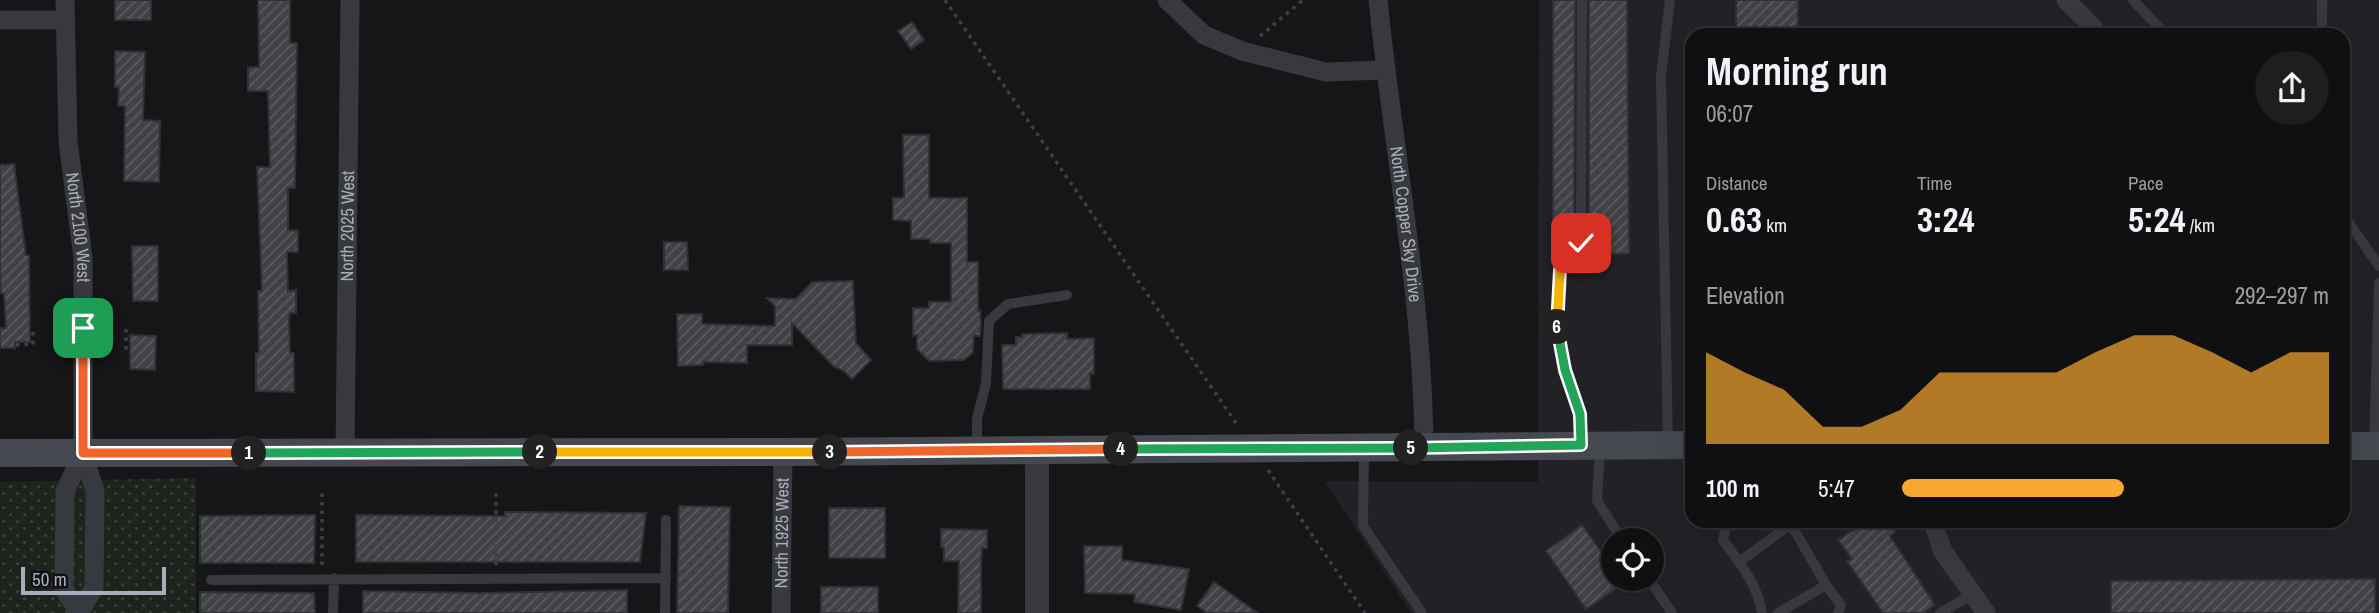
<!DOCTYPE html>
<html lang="en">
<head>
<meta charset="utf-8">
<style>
	body { margin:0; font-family:"Archivo Narrow",sans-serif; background:#1e1e21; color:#f1f3f6; height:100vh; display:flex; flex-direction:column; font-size:26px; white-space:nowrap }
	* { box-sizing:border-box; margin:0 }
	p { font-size:23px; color:#9c9da0 }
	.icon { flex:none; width:38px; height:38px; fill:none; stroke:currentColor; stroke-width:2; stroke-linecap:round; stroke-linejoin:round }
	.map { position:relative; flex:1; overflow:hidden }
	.panel { position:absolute; left:1685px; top:28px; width:665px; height:500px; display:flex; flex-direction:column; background:#101013; border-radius:21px; box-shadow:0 7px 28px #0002,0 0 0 2px #303033 }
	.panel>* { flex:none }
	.controls { position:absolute; left:1601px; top:528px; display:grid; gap:14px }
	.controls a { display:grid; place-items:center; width:63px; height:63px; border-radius:50%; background:#101013; box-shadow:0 7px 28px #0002,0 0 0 2px #303033; font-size:35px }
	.scale { position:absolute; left:21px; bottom:18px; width:145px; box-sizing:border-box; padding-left:7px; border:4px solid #a8aeb9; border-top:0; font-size:19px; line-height:24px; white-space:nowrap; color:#a8aeb9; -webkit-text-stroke:5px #111114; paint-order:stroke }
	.pin { position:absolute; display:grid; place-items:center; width:60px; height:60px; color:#fff; margin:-30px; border-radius:14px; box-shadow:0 4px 10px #0006 }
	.km { position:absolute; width:35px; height:35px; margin:-18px; border-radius:50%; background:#222; color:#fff; font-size:19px; line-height:35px; text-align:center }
	.round { display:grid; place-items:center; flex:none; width:74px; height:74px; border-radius:37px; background:#1e1e21 }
	.summary { display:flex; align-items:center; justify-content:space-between; height:119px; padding:0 21px }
	h1 { font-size:38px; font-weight:800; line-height:52px }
	.stats { display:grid; grid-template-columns:repeat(3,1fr); gap:10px; height:119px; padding:7px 21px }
	.stats div { display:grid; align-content:center }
	.stats b { font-size:35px; font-weight:800 }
	.stats small { font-size:19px; font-weight:400 }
	.stats p { font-size:19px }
	.chart { height:196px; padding:14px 21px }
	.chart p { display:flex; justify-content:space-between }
	.chart svg { width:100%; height:126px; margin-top:7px; fill:#f7a830; opacity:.7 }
	ul { padding:0 21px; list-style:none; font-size:23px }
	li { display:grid; grid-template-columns:112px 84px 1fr; align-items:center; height:52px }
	li i { height:18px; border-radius:9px; background:#f7a830 }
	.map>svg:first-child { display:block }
	.built { fill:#222226; fill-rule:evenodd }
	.grass { fill:url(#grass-dots) }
	.building { fill:url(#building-hatch); stroke:#303135; stroke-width:2 }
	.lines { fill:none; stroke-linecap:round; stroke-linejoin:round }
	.path { stroke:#3d4045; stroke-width:3.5; stroke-dasharray:3.5 5; stroke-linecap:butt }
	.service { stroke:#37393e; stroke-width:10 }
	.minor { stroke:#37393e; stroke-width:19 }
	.tertiary { stroke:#37393e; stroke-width:24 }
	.secondary { stroke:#45484e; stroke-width:28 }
	.split-1-casing { stroke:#fff; stroke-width:14 }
	.split-2-casing { stroke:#fff; stroke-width:14 }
	.split-3-casing { stroke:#fff; stroke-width:14 }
	.split-4-casing { stroke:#fff; stroke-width:14 }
	.split-5-casing { stroke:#fff; stroke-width:14 }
	.split-6-casing { stroke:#fff; stroke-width:14 }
	.split-7-casing { stroke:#fff; stroke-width:14 }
	.split-1 { stroke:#f0652b; stroke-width:9 }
	.split-2 { stroke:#22a559; stroke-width:9 }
	.split-3 { stroke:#f5b400; stroke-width:9 }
	.split-4 { stroke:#f0652b; stroke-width:9 }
	.split-5 { stroke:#22a559; stroke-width:9 }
	.split-6 { stroke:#22a559; stroke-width:9 }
	.split-7 { stroke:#f5b400; stroke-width:9 }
	.labels { text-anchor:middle; stroke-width:5; stroke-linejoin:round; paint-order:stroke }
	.street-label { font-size:18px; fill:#a8aeb9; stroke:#111114 }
</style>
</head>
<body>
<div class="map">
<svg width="2379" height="613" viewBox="0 0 2379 613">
	<defs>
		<pattern id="grass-dots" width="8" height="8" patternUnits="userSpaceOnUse" patternTransform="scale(1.75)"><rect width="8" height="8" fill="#1c241d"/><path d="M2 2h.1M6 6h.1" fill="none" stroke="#3a413c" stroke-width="1.8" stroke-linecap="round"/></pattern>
		<pattern id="building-hatch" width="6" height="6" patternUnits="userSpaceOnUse" patternTransform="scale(1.75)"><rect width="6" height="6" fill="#404246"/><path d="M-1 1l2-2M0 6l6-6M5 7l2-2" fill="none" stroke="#595b5f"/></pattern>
	</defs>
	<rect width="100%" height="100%" fill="#161619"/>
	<path class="built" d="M1539 0H2379V613H1411L1324 481 1538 482ZM1692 35H2343V522H1692ZM1614 541H1652V579H1614Z"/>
	<path class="grass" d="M196 478V613H0V482Z"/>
	<path class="building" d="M115 0H151V20H115Z
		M258 0H290V43H297L295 188H288V230L298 231V252H287L288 291 296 290V313H290L289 319 290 353H294V392L256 391V353H259L258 291H262L257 167H270L268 91H248V67H259Z
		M1553 0H1575L1574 219 1553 220Z
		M1589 0H1627L1629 253 1602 255 1603 218H1589Z
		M1736 0H1798V35H1736Z
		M912 22 924 40 911 49 898 31Z
		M115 51 145 52 143 120 160 121 159 182 124 181 125 106H118L119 87H115Z
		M903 135H929V198H967V262H978V311L980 310 981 324 980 336H974L973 352 964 360 929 361 917 349V335L913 336V308H929V302H951V243H930V239H911V221L893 220V198H904Z
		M14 164 26 255H29L30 342H15V348H0V328H6L4 293H1L0 267V165Z
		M664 242H687L688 270H664Z
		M132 246H158V301H133Z
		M853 281 856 343 871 360 852 379 844 371 833 366 792 323V345H747V363L703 362V365L678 366 677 314H702V324L775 326V306L767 298 796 299 812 282Z
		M1067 333V339L1094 338V374L1090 373V389H1003L1002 345H1016V337H1022V334Z
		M130 335 156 336 155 370 130 369Z
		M679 506 730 507 728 613H677Z
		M829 508H885V558H829Z
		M505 512 646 513 640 562H356V515L505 516Z
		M315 515 314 563H200V516Z
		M1866 522H1888L1895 532 1890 536 1935 605 1923 613H1883L1847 561 1852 559 1838 540Z
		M1582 525 1614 570V579H1620L1623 584 1586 609 1546 551Z
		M941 529 987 530V548H982L981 564V613H958L959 561H944V547H941Z
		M1084 546H1122V560L1189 569 1181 610 1134 602 1135 594 1085 593Z
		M2375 579V613H2111V581Z
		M1214 582 1258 613H1207L1197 606Z
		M821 587H878V613H821Z
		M627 590V613H363V591L480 593Z
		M200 592 314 593 315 613H200Z"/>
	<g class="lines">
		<path class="path" d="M945 0 1238 426
			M1260 36 1303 0
			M126 329V351H128
			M16 345 33 344V330
			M1268 470 1365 613
			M322 565V489
			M496 565V490"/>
		<path class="service" d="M2133 0 2166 35
			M2322 0V35
			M2343 214 2379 266
			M1581 445 1580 414 1565 370 1556 324 1560 270 1581 243 1582 0
			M1668 445 1661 76 1670 0
			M2374 445 2379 283
			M977 446V419L986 383 989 321 1008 304 1067 295
			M1364 449 1363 526 1422 613
			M1600 449 1597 501 1623 541
			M1727 522 1723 540C1739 562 1758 585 1762 613
			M1735 522 1791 524 1826 585 1841 605 1838 613
			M1739 562 1791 524 1799 522
			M1649 579 1672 613
			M211 580 666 578
			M333 613 334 578
			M665 613 666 520
			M1778 613 1826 585
			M1940 613 1973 594"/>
		<g class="minor">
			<path id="s1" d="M65 0 68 141 83 258V453L95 491 94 588 79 613"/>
			<path d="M1167 0 1204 35 1242 51 1326 72 1385 70"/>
			<path id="s2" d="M1378 0C1393 149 1423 298 1424 448"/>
			<path d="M2066 0 2092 26 2098 35"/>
			<path d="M0 20H65"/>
			<path id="s3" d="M345 452 350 0"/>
			<path d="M1933 522 1942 550 1986 613"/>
			<path d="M79 613 64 589 65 491 83 453"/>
			<path id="s4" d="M781 613 783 452"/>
		</g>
		<path class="tertiary" d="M1037 450V613"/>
		<path class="secondary" d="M2343 446H2379
			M0 453 783 452 1692 445"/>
	</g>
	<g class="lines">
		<defs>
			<path id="split-1" d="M83 328V453H249"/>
			<path id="split-2" d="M249 453 540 452"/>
			<path id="split-3" d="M540 452H830"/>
			<path id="split-4" d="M830 452 1121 449"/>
			<path id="split-5" d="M1121 449 1411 448"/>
			<path id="split-6" d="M1411 448 1581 445 1580 414 1565 370 1557 327"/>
			<path id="split-7" d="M1557 327 1560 270 1581 243"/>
		</defs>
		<use href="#split-1" class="split-1-casing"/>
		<use href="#split-2" class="split-2-casing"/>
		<use href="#split-3" class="split-3-casing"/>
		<use href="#split-4" class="split-4-casing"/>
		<use href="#split-5" class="split-5-casing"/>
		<use href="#split-6" class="split-6-casing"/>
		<use href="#split-7" class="split-7-casing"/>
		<use href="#split-1" class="split-1"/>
		<use href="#split-2" class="split-2"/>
		<use href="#split-3" class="split-3"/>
		<use href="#split-4" class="split-4"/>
		<use href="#split-5" class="split-5"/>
		<use href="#split-6" class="split-6"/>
		<use href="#split-7" class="split-7"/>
	</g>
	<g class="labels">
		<g class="street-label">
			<text dy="6" stroke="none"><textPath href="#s2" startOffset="226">North Copper Sky Drive</textPath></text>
			<text dy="6" stroke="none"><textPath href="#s1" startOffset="228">North 2100 West</textPath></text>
			<text dy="6" stroke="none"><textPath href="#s3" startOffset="226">North 2025 West</textPath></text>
			<text dy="6" stroke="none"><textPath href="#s4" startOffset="80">North 1925 West</textPath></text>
		</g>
	</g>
</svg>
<div class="controls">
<a><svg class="icon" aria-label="locate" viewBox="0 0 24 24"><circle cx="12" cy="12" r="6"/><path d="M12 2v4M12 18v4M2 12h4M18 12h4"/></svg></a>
</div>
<div class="scale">50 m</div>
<div class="pin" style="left:83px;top:328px;background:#1e9e55"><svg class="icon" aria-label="arrive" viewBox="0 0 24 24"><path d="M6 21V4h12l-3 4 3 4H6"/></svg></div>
<div class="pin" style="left:1581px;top:243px;background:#d93025"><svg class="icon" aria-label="check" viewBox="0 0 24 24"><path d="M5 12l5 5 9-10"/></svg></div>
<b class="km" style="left:249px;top:453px">1</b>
<b class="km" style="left:540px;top:452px">2</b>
<b class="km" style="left:830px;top:452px">3</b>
<b class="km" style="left:1121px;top:449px">4</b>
<b class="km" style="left:1411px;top:448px">5</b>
<b class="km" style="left:1557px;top:327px">6</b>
<section class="panel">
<div class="summary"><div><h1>Morning run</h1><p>06:07</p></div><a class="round"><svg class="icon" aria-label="share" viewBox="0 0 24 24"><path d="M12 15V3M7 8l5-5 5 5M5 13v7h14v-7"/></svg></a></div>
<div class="stats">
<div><p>Distance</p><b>0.63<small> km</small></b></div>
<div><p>Time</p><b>3:24</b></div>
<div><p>Pace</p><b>5:24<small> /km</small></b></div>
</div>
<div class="chart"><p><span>Elevation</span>292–297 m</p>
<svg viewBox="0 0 160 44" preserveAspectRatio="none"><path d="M0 44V12L10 19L20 25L30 38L40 38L50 32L60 19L70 19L80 19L90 19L100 12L110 6L120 6L130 12L140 19L150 12L160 12V44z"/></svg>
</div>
<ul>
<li><b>100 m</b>5:47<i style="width:52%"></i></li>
</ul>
</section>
</div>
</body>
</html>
